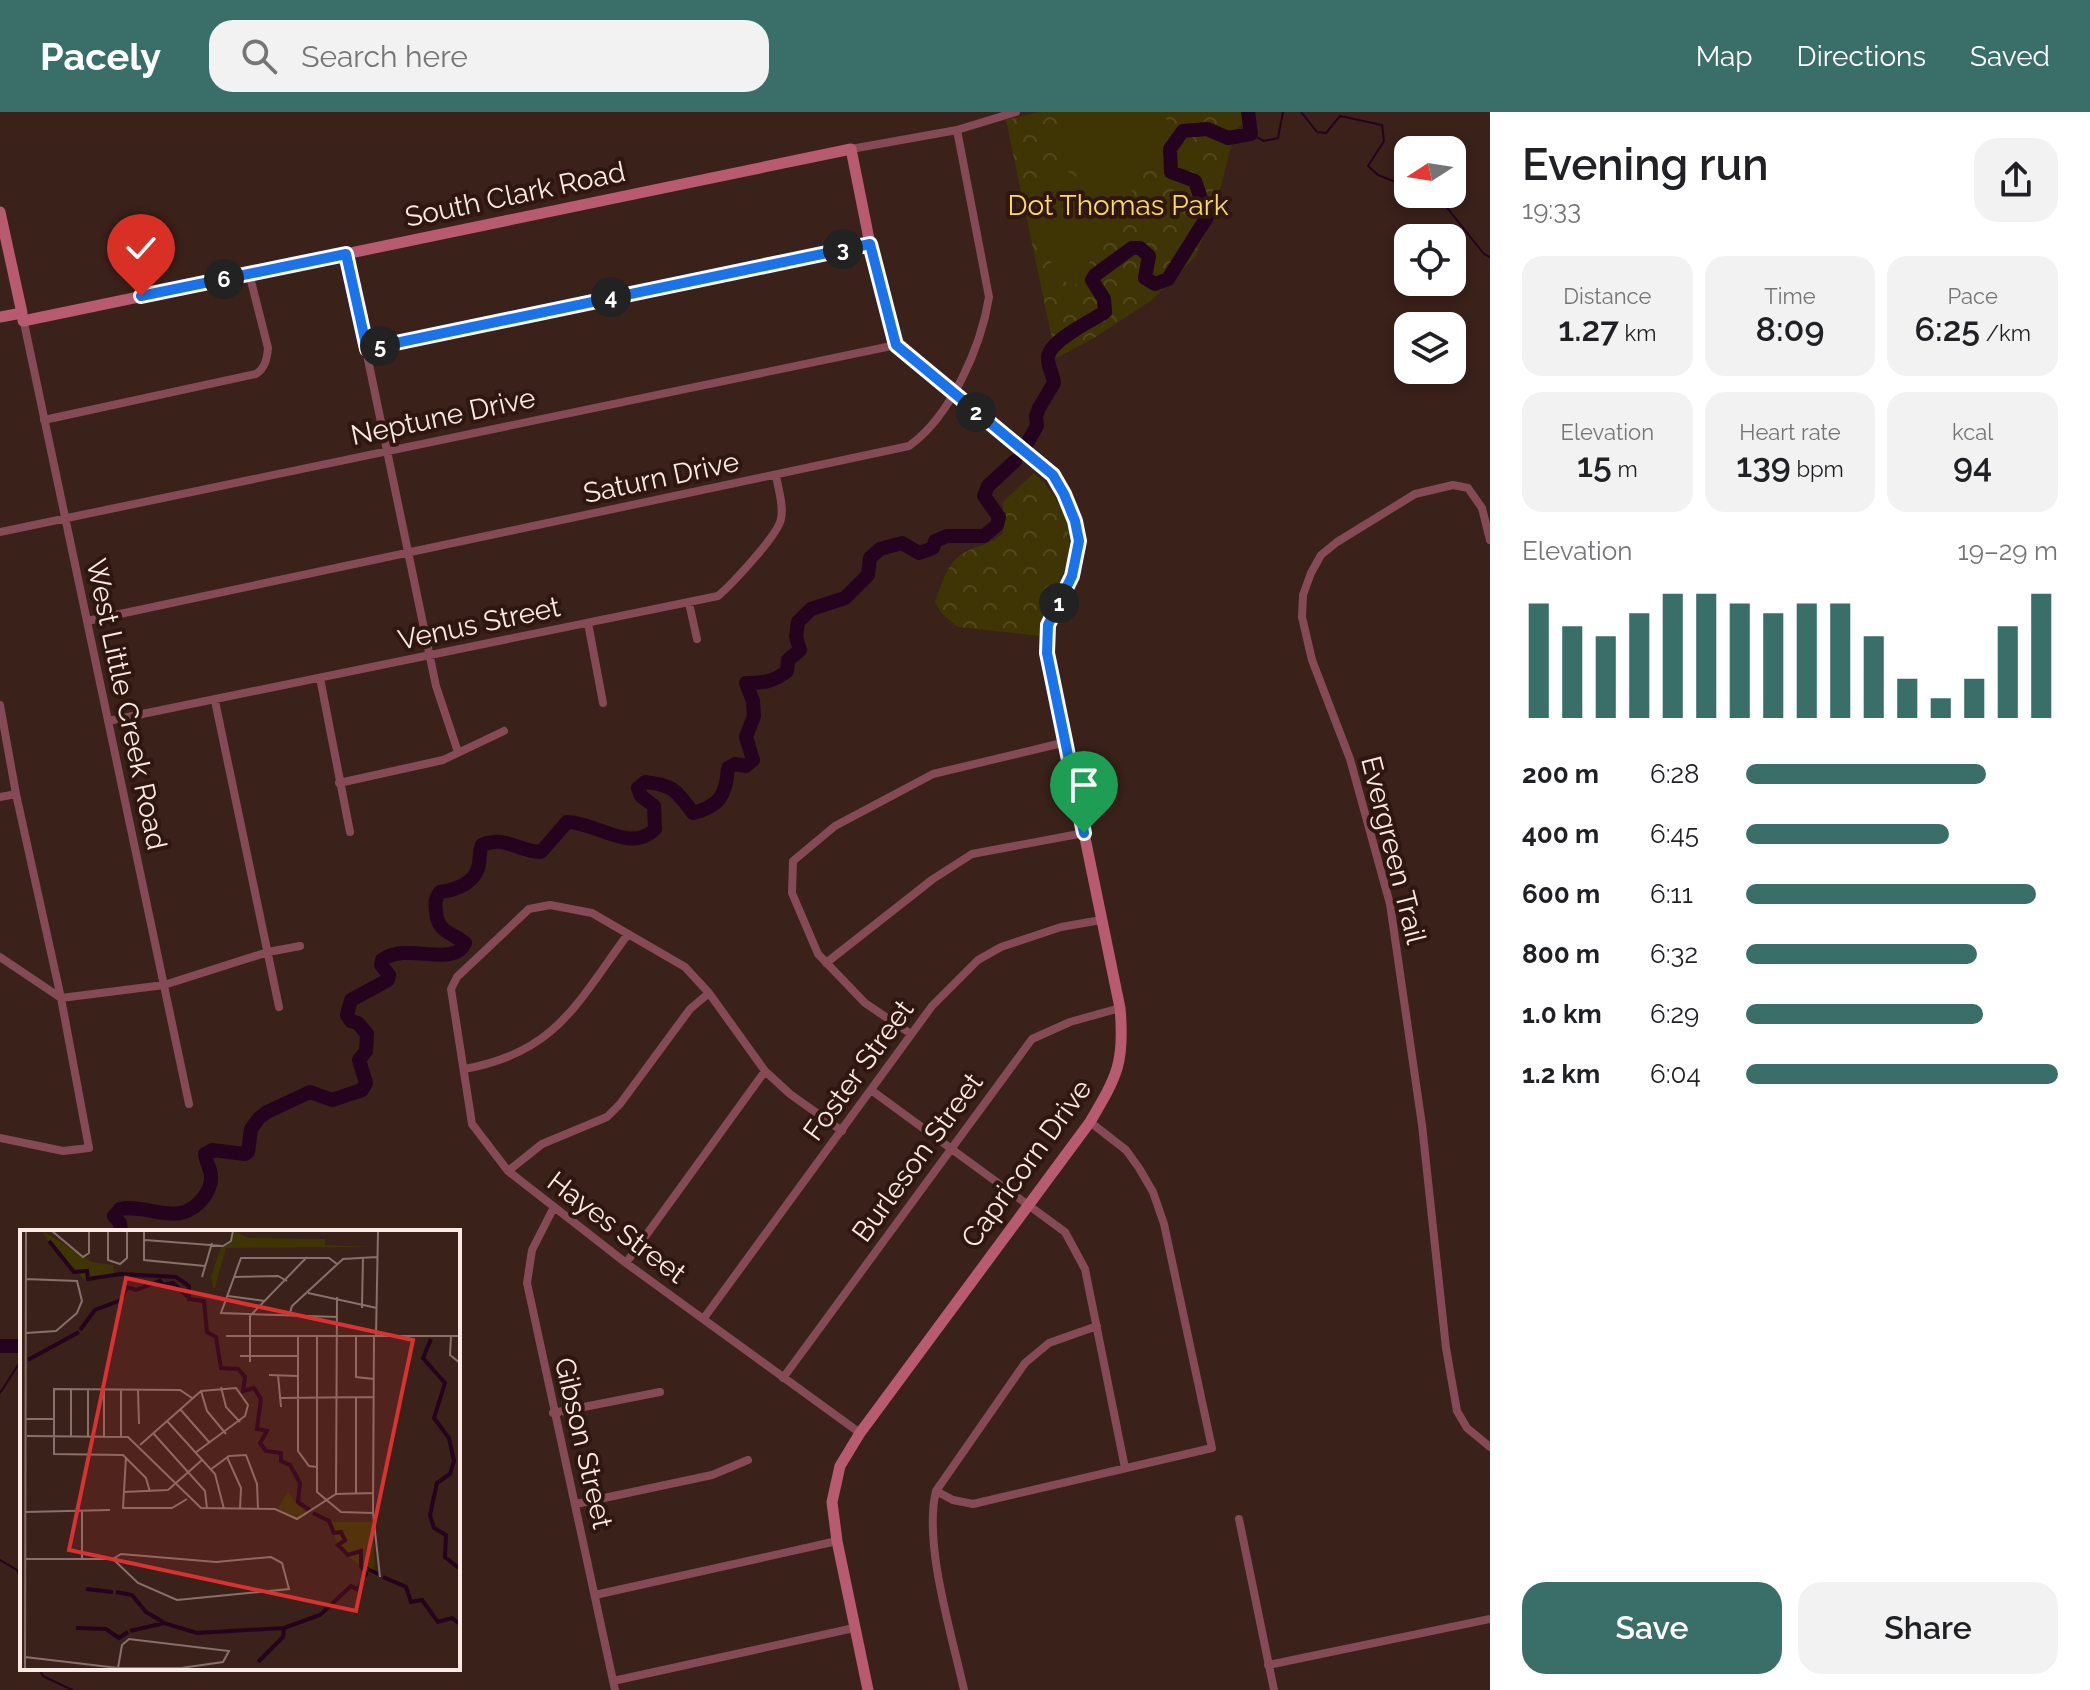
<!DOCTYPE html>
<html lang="en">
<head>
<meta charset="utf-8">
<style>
	body { margin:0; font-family:Raleway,sans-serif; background:#f2f2f2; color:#202124; height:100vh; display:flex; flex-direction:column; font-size:30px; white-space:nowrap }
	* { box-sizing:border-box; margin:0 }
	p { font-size:26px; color:#757577 }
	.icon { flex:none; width:44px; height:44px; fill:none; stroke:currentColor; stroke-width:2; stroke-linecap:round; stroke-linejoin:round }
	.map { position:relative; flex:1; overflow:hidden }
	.side { display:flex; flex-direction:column; background:#fff; width:600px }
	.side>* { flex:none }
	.needle { width:52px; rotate:258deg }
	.tools { position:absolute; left:1394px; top:24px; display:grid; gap:16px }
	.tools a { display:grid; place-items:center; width:72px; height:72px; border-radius:16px; background:#fff; box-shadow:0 4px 12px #0003; font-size:40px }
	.pin { position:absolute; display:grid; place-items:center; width:68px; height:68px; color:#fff; margin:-82px -34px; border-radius:50% 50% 50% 0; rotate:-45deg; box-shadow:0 0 8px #0007 }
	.pin .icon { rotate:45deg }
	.km { position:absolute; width:40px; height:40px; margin:-20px; border-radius:50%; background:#222; color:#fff; font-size:22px; line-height:40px; text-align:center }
	.round { display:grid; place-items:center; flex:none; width:84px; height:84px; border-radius:24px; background:#f2f2f2 }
	.head { display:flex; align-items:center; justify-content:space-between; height:136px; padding:0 32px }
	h1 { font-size:44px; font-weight:600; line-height:60px }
	.metrics { display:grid; grid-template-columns:repeat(3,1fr); gap:12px; height:136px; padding:8px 32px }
	.metrics div { display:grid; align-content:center; border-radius:20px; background:#f2f2f2; text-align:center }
	.metrics b { font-size:34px; font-weight:600 }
	.metrics small { font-size:22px; font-weight:400 }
	.metrics p { font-size:22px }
	.chart { height:224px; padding:16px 32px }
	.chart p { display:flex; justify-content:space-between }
	.chart svg { width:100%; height:144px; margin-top:8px; stroke:#3a6f69; stroke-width:6 }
	.cta { display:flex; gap:16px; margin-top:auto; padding:16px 32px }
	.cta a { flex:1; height:92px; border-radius:24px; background:#3a6f69; color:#fff; font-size:32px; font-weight:600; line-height:92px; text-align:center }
	.cta a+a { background:#f2f2f2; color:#202124 }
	ul { padding:0 32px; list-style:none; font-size:26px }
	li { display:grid; grid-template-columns:128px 96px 1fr; align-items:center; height:60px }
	li i { height:20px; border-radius:10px; background:#3a6f69 }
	header { display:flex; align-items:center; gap:48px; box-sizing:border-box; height:112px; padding:0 40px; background:#3a6f69; color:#fff }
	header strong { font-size:38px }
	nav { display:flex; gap:44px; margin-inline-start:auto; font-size:28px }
	.search { width:560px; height:72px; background:#f2f2f2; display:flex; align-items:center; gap:20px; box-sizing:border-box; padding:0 28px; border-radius:24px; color:#757577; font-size:30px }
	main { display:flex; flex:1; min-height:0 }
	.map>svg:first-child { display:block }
	.park { fill:url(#park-crowns) }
	.pitch { fill:#3f3404 }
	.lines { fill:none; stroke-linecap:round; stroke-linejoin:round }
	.stream { stroke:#25031e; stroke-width:2 }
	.river { stroke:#25031e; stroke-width:14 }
	.street { stroke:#854a56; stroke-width:8 }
	.secondary { stroke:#b85b70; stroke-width:11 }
	.route-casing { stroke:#fff; stroke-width:16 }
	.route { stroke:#1a73e8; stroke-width:10 }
	.labels { text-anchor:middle; stroke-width:8; stroke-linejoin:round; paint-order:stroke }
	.street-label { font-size:28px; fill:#fae9e4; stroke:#2f1710 }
	.park-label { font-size:28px; fill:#fbdb5b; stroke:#2f1710 }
	.inset-river { fill:none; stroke:#25031e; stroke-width:4 }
	.inset-road { fill:none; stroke:#87716b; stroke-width:2 }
	.view { fill:#d83231; fill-opacity:0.15; stroke:#d83231; stroke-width:4 }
	.inset-edge { fill:none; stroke:#fae9e4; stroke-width:4 }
</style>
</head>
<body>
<header>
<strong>Pacely</strong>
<div class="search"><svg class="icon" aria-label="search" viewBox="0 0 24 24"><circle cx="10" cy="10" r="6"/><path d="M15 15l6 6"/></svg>Search here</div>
<nav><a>Map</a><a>Directions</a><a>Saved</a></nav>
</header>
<main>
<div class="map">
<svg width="1490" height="1578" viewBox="0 0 1490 1578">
	<defs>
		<pattern id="park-crowns" width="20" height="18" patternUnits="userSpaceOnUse" patternTransform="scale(2)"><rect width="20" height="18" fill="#3f3404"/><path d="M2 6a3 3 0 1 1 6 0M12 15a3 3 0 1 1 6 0" fill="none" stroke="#52481c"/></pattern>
	</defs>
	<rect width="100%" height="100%" fill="#3a211a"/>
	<path class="park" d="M1039 0H1255L1235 19 1215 97 1195 145 1152 188 1094 226 1056 246 1006 8Z
		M1034 361C1063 387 1079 424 1063 461 1054 483 1042 499 1040 524L958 515 942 502 935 490C940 476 946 455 958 445 971 434 990 434 1003 421V390Z"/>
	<path class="pitch" d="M1089 0H1159L1171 12 1130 82 1122 84 1055 43 1054 31 1069 14Z
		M1050 49 1120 91 1122 97 1073 177C1066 170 1057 162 1052 153 1037 122 1038 83 1045 51Z"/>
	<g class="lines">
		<path class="stream" d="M1301 0 1317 20 1326 21 1340 4 1382 13 1384 29 1368 54 1378 63 1408 75
			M1251 22 1264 29 1278 26 1283 0
			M1436 82 1484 142 1490 145
			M0 1281 22 1247
			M0 1448 17 1458 22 1469
			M39 1556 43 1564 72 1578"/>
		<path class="river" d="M1026 333 1037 314 1036 304 1039 296 1054 271C1053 262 1047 253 1048 245 1050 228 1091 209 1105 200L1104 187 1092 168 1095 163 1132 136H1140L1149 144 1145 166 1155 172 1168 167 1207 105 1195 69 1171 60 1170 37 1183 19 1207 17 1228 26 1251 22 1248 0
			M121 1120 120 1111 114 1104 120 1097C151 1091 179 1118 204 1085 208 1079 211 1074 211 1067 212 1058 206 1051 205 1042L212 1038 245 1042 248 1040 251 1017 259 1006 267 1000 310 980 332 988 362 978 366 971 359 948 366 939 367 922 358 911 351 909 347 903 351 888 388 868 389 863 381 853 382 848C407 829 453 857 465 831 451 820 437 820 436 799 435 790 435 787 440 780 456 778 476 771 479 752 480 745 479 740 482 733 505 723 520 740 541 740L567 710C596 710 631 742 655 717L654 694 641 684 638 676 645 670C673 673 676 678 693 701 720 694 726 683 728 656L735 652 746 654 753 648 746 625 754 604 753 589 746 571C763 571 774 570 787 559L788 548 800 538 796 525 798 510 811 497 845 486 868 463 870 446 880 437 902 431 919 441 933 436 935 429 947 424H984L997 413 999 405 984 384 988 374 1015 349
			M0 1234H22"/>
		<path class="street" d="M851 37 957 18 1016 0
			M346 142 436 574 458 640
			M23 206 189 992
			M367 237 870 132
			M44 308 256 262C265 256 267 247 268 236L249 161
			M0 420 896 233
			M1490 428 1482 396 1468 376 1453 373 1415 382 1337 430 1321 443 1311 461 1303 483 1302 505 1312 548 1350 647 1390 792 1422 1013 1446 1236 1457 1299 1467 1316 1490 1335
			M689 491 697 527
			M87 509 909 334C951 304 981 235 989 185L957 18
			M588 511 603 591
			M320 566 350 720
			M215 589 279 895
			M0 593 16 682 61 886 89 1036 63 1039 0 1026
			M108 609 718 484C732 472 778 423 781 407 784 393 778 377 776 363
			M339 671 443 648 504 619
			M0 685 16 682
			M0 845 61 886 164 873 268 840 300 834
			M826 851 933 767 972 742 1084 721
			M911 922 865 891 818 842 792 781 793 749 835 714 933 662 1066 630
			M464 957C556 941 577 891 628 822
			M871 978 1065 1120 1085 1157 1125 1356
			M842 1019 790 982 765 959 709 881 685 855 592 801 550 793 529 797 457 865 451 877 472 1012 508 1059 626 1151 860 1321
			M508 1059 542 1032 607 1005 620 992 690 897 709 881
			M553 1097 532 1138 527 1171 615 1578
			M626 1151 765 959
			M704 1206 932 894 978 848 1001 835 1061 815 1101 808
			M783 1266 1032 927 1070 910 1120 896
			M553 1301 660 1280
			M936 1379 953 1388 973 1392 1212 1336 1164 1112 1153 1080 1139 1056 1126 1038 1090 1010
			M576 1392 712 1363 748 1348
			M1239 1407 1274 1578
			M595 1483 837 1429
			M1268 1553 1490 1507
			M613 1569 854 1516
			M964 1578C952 1523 923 1432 936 1379L1025 1251 1049 1231 1097 1214"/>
		<path class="secondary" d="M0 100 22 201 0 205
			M23 209 851 37 870 132 896 233 1053 363 1075 409 1079 429 1072 464 1048 513 1047 541 1120 896C1125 951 1117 964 1090 1010L860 1321 840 1354 832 1390 837 1429 868 1578"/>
	</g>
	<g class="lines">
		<defs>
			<path id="route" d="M141 184 346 142 367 237 870 132 896 233 1053 363 1064 382 1075 409 1079 429 1072 464 1048 513 1047 541 1084 721"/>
		</defs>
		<use href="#route" class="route-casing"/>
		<use href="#route" class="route"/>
	</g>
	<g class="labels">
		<g class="street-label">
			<text transform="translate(515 82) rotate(-12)" y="10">South Clark Road</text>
			<text transform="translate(443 304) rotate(-12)" y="10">Neptune Drive</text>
			<text transform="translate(661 365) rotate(-12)" y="10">Saturn Drive</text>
			<text transform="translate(479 511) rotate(-12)" y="10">Venus Street</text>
			<text transform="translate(127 592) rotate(78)" y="10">West Little Creek Road</text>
			<text transform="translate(1394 738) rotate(76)" y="10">Evergreen Trail</text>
			<text transform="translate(858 958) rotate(-54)" y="10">Foster Street</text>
			<text transform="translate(917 1045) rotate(-54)" y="10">Burleson Street</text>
			<text transform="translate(1026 1051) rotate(-54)" y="10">Capricorn Drive</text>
			<text transform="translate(617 1115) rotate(37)" y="10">Hayes Street</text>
			<text transform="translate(584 1331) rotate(77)" y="10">Gibson Street</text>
		</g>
		<g class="park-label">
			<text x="1118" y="103">Dot Thomas Park</text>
		</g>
	</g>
	<g transform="translate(20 1118)">
		<rect width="440" height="440" fill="#3a211a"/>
		<path d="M23 1 72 32 93 35 95 47 66 51 31 17ZM215 1 228 8 305 9V15L354 17 206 18 194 61 191 47 201 17 212 11ZM268 261 278 276 288 284 275 288 258 278ZM308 292H353L355 347 321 321Z" fill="#3f3404"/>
		<path class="inset-river" d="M29 11 54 42 67 41 68 49 101 44 156 47 169 56V69L184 71 187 102 196 107 201 138 218 139 225 147 223 161 234 158 241 169 237 199 247 201 240 213 246 221 261 223V231L270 235 280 253 278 272 291 281M60 100 75 80 101 70 107 57 116 60 140 51 143 55 153 53 168 67M411 109 403 128 425 153 414 188 429 208 434 231 430 244 417 253 410 285 414 298 426 305 425 327 440 339M8 130 59 102M293 283 309 291 314 303 321 302 325 310 318 315 328 325 341 321V336L358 344M363 347 386 357 391 372 402 370 418 392 432 388 440 394M66 359 93 362M96 362 112 365 126 382 143 392M56 398 86 399 99 408 108 402M110 401 144 393 177 403 264 398 300 385 331 356 338 360 346 344 341 336M238 432 263 407 264 399"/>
		<path class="inset-road" d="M32 1 63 27 69 23V1M88 1V30L100 34 107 28V1M124 1V30L185 36M125 10 203 16 211 11 213 1M182 47 192 13M214 47 258 46 267 51M5 49 57 51 62 71 57 83 36 101 6 103M288 63 357 78M208 66 245 71M342 78 343 27M269 86 272 76 323 29 357 27M317 87 201 83 221 28H309L317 34M206 106H440M278 106V221L289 236 297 237M297 106V262L321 282 353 283M336 106V147L354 149M354 106 353 283 360 347M356 106 358 1M431 106 430 125 440 133M220 126H278M230 132V86L287 27M249 145 278 146M258 145 261 177M201 157 206 177 220 192M51 160V206M84 160V206M101 160V207M118 160 119 194M181 161 187 181 206 204M259 168 354 167M160 179 189 212M6 189H34M147 191 195 244 204 279M133 203 185 261 187 279M7 206 108 207 181 278 255 279 277 289 316 264 354 263M68 207V160M120 215 181 161 216 158 228 175 225 186 175 223M106 227 103 278H152L167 269M207 227 221 258 220 279M190 240 209 226 226 225 237 254 238 279M103 262 148 260 182 230M130 262 126 248 103 225 34 224V159L160 160 172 168M336 263V167M316 264 317 67M5 282 90 280M5 329H93L118 353 157 370 269 359 262 333 251 327 196 332 101 324 93 329M62 329V280M5 427 98 438H161L203 432 209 421 109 409 102 415 98 438M5 439 6 1"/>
		<path class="view" d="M106 48 393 110 336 381 49 320Z"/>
		<rect width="440" height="440" class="inset-edge"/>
	</g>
</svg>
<div class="tools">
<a><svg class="needle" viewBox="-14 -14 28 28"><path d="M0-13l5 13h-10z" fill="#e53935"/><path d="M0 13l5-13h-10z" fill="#757577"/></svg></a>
<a><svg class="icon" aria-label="locate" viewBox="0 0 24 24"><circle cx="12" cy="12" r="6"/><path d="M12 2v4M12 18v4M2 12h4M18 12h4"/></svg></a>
<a><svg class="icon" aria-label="layers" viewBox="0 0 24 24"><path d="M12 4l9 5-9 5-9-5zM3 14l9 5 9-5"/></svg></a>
</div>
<div class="pin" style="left:1084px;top:721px;background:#1e9e55"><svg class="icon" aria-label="arrive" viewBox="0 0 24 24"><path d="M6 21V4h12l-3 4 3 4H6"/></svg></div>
<div class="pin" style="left:141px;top:184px;background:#d93025"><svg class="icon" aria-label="check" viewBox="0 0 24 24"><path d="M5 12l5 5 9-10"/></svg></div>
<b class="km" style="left:1059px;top:491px">1</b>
<b class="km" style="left:976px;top:300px">2</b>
<b class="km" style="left:843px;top:137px">3</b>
<b class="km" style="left:611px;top:185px">4</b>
<b class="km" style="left:380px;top:234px">5</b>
<b class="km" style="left:224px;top:167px">6</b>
</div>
<section class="side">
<div class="head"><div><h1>Evening run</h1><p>19:33</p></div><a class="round"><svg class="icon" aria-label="share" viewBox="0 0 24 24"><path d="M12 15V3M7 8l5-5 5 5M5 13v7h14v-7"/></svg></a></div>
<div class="metrics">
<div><p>Distance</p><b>1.27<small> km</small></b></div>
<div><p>Time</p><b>8:09</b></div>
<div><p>Pace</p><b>6:25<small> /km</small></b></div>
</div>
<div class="metrics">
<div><p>Elevation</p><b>15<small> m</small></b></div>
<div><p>Heart rate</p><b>139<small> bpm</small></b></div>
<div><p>kcal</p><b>94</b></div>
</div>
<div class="chart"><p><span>Elevation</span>19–29 m</p>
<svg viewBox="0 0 160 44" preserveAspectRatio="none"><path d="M5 44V9M15 44V16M25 44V19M35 44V12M45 44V6M55 44V6M65 44V9M75 44V12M85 44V9M95 44V9M105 44V19M115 44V32M125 44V38M135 44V32M145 44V16M155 44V6"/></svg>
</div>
<ul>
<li><b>200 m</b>6:28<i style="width:77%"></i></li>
<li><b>400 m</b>6:45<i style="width:65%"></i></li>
<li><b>600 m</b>6:11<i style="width:93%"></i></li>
<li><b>800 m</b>6:32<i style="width:74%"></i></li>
<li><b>1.0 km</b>6:29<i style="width:76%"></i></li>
<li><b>1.2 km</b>6:04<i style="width:100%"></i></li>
</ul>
<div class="cta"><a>Save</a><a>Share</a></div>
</section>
</main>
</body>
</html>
